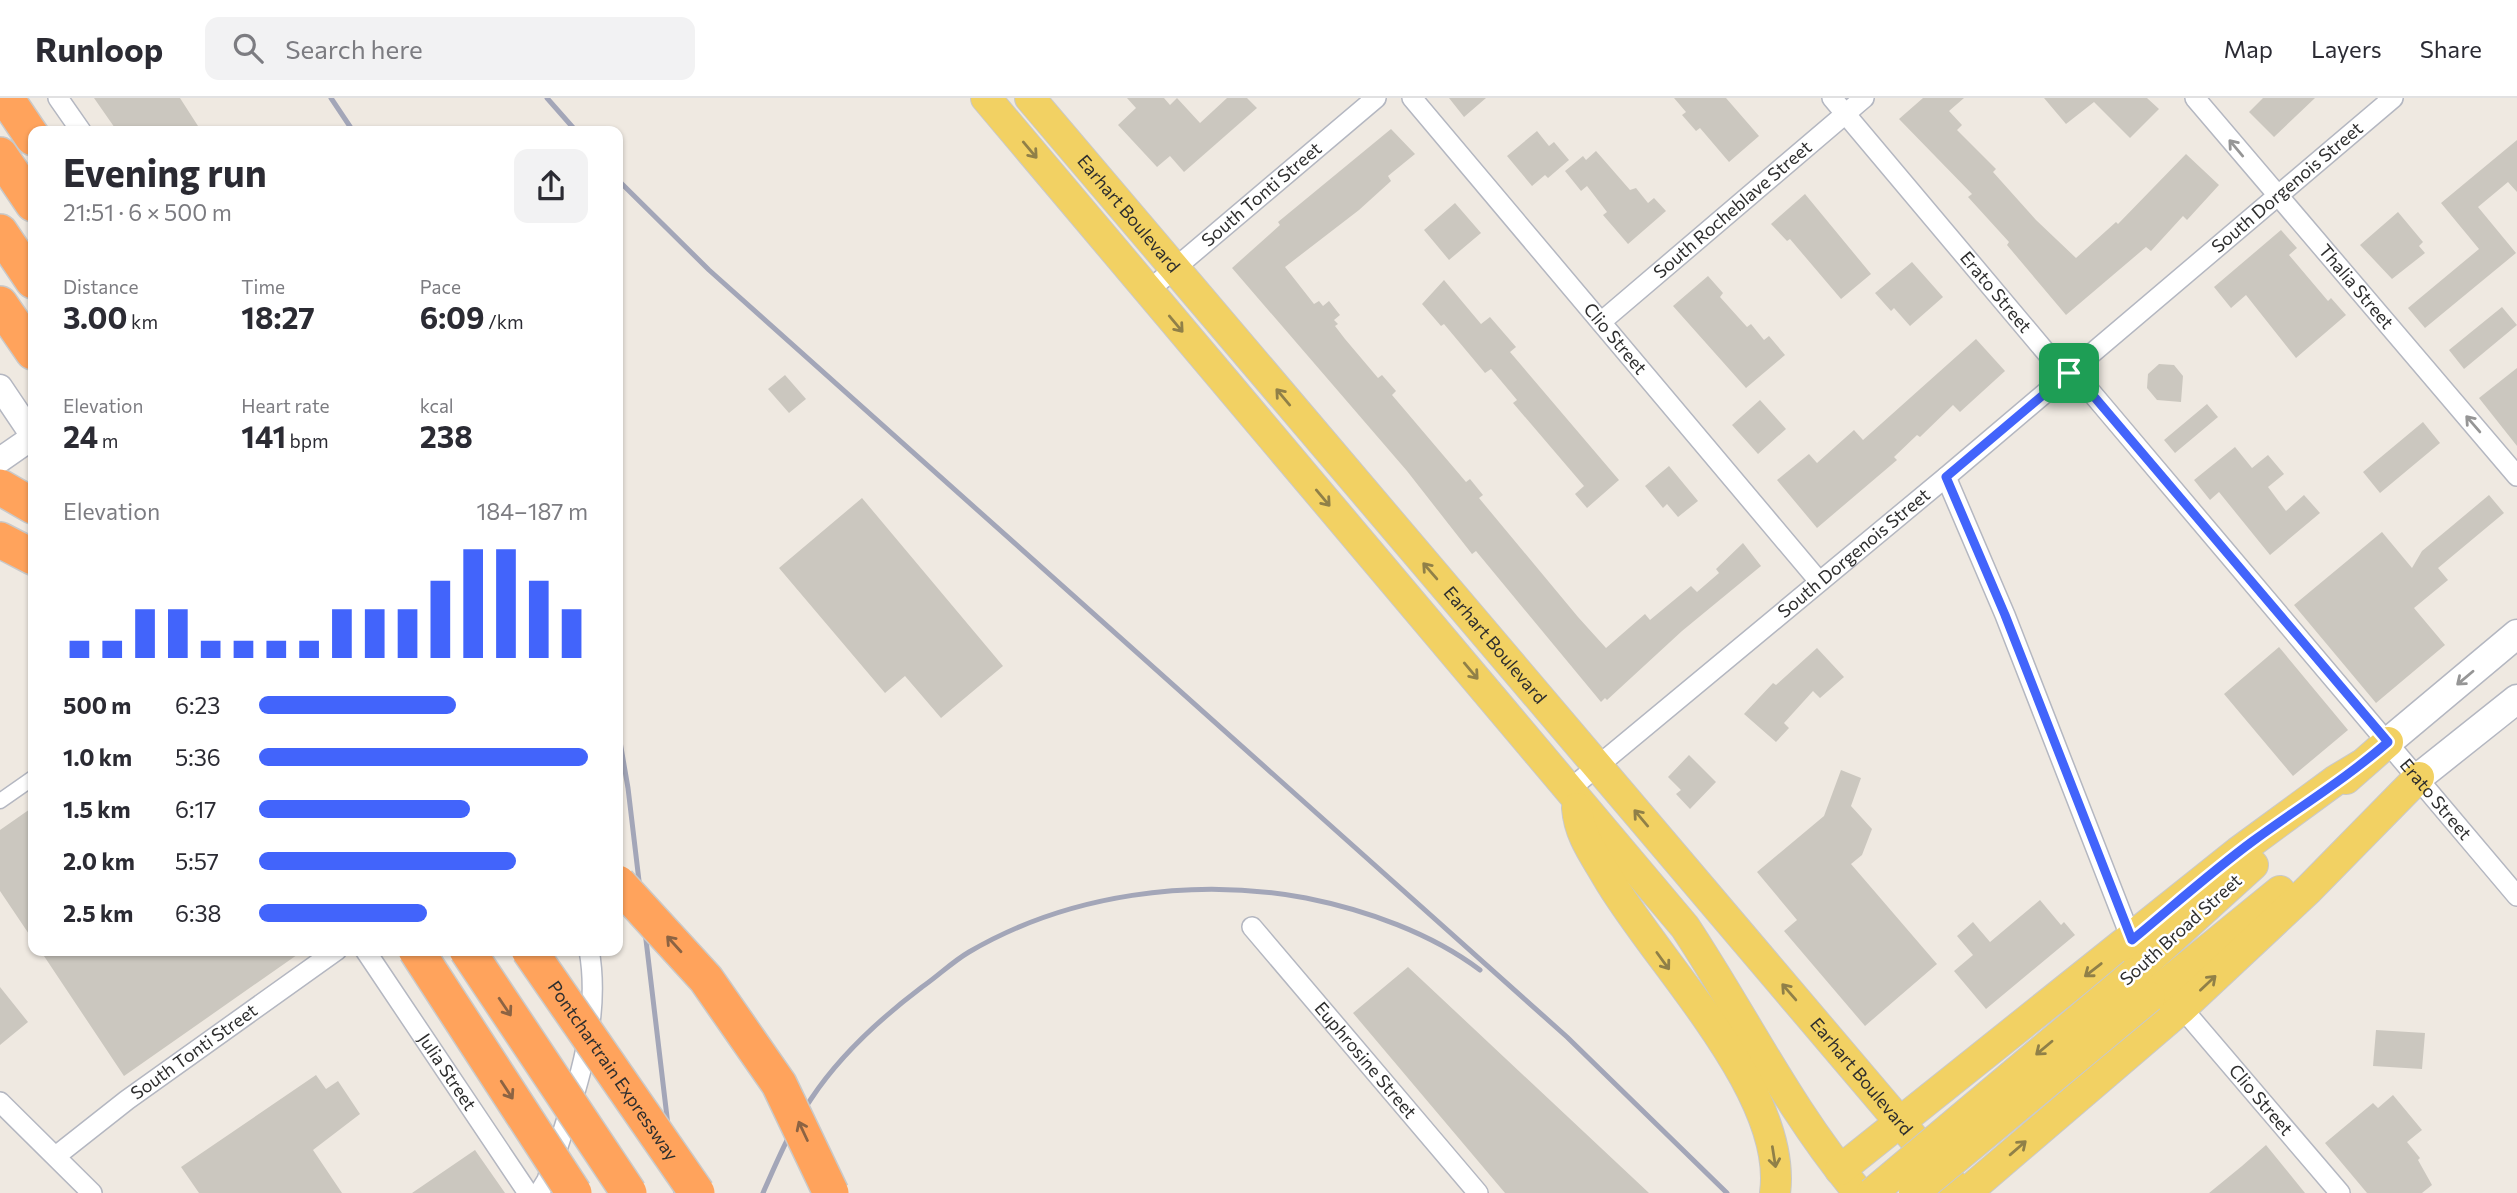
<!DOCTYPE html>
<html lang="en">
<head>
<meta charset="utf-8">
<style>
	body { margin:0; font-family:Commissioner,sans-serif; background:#f2f2f3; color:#2b2b33; height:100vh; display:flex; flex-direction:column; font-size:26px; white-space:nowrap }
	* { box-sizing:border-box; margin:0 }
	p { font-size:23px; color:#7c7c81 }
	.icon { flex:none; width:38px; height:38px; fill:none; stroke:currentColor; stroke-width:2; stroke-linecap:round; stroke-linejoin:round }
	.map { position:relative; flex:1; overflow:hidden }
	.sheet { position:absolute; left:28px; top:28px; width:595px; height:830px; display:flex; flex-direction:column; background:#fff; border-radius:14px; box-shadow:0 2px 5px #0004 }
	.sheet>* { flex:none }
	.pin { position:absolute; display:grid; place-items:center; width:60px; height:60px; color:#fff; margin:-30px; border-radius:14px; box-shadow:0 4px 10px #0006 }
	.round { display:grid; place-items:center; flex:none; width:74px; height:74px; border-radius:14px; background:#f2f2f3 }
	.head { display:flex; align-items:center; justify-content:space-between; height:119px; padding:0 35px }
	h1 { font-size:38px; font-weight:700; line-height:52px }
	.stats { display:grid; grid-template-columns:repeat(3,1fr); gap:10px; height:119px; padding:7px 35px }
	.stats div { display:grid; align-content:center }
	.stats b { font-size:30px; font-weight:700 }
	.stats small { font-size:19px; font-weight:400 }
	.stats p { font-size:19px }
	.chart { height:196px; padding:14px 35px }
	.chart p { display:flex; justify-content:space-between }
	.chart svg { width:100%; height:126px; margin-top:7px; stroke:#4264fb; stroke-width:6 }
	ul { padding:0 35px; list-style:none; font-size:23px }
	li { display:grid; grid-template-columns:112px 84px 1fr; align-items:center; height:52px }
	li i { height:18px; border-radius:9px; background:#4264fb }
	header { display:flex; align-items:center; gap:42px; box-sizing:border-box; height:98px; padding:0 35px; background:#fff; border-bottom:2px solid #e1e1e2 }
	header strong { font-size:33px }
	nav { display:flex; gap:38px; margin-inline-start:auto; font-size:24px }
	.search { width:490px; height:63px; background:#f2f2f3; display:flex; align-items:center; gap:18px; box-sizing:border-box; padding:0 24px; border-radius:14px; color:#7c7c81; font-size:26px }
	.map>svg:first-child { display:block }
	.building { fill:#cbc7bf }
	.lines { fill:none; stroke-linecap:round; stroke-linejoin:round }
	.pedestrian-casing { stroke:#b4b7c1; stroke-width:17 }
	.minor-casing { stroke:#b4b7c1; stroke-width:22 }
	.tertiary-casing { stroke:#b4b7c1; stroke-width:27 }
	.secondary-casing { stroke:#b4b7c1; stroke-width:31 }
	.primary-casing { stroke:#c9c9c9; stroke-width:32 }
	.motorway-casing { stroke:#c9c9c9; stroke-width:38 }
	.pedestrian { stroke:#fff; stroke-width:14 }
	.minor { stroke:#fff; stroke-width:19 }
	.tertiary { stroke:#fff; stroke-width:24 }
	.secondary { stroke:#fff; stroke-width:28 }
	.primary { stroke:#f2d163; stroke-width:30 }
	.motorway { stroke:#ffa35c; stroke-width:35 }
	.rail { stroke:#a3a6b8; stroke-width:5 }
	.primary-bridge-casing { stroke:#c9c9c9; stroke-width:32; stroke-linecap:butt }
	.motorway-bridge-casing { stroke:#c9c9c9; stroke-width:38; stroke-linecap:butt }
	.primary-bridge { stroke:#f2d163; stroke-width:30 }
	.motorway-bridge { stroke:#ffa35c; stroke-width:35 }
	.oneway { stroke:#969696 }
	.oneway2 { stroke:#908048 }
	.oneway3 { stroke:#8c6343 }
	.route-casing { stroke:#fff; stroke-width:14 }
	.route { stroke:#4264fb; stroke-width:9 }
	.labels { text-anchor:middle; stroke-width:5; stroke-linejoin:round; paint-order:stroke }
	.street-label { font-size:18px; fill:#2e2e2e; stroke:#fff }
</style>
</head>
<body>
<header>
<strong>Runloop</strong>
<div class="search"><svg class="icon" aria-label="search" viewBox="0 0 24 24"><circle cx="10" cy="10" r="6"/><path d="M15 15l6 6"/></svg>Search here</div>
<nav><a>Map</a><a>Layers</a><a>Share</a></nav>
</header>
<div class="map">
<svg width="2517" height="1095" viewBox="0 0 2517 1095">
	<rect width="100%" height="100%" fill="#efe9e1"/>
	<path class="building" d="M94 0H180L198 28 190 33H117Z
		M1127 0H1164L1170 7 1177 0 1200 25 1227 0H1247L1257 10 1184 74 1170 58 1157 69 1118 27 1136 10Z
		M1449 0H1486L1464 19Z
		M1674 0H1726L1759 38 1729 64 1700 30 1696 33 1682 17 1686 14Z
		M1923 0H1964L1949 13 1962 27 1957 32 1996 71 1993 74 2036 122 2076 160 2116 124 2118 126 2186 56 2219 87 2187 122 2183 118 2151 153 2146 149 2066 217 2007 147 2009 144 1968 99 1972 96 1899 21Z
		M2044 0H2147L2159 11 2130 40 2094 4 2066 26Z
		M2263 0H2315L2274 39 2249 14Z
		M1391 31 1415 56 1388 78 1391 83 1359 112 1285 169 1314 206 1319 203 1323 208 1329 203 1340 217 1334 222 1338 226 1335 228 1345 241 1378 280 1382 277 1396 293 1392 297 1466 384 1470 381 1483 397 1479 400 1578 519 1606 550 1645 516 1650 522 1691 488 1697 494 1719 475 1716 471 1743 445 1761 468 1682 533 1607 602 1605 600 1601 604 1476 453 1472 456 1407 373 1232 170 1280 127 1278 124Z
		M1537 33 1549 48 1554 44 1569 62 1548 80 1545 77 1532 88 1507 58Z
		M2517 42V94L2508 84 2478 109 2516 155 2425 230 2408 210 2479 151 2441 105Z
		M1596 53 1630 92 1636 90 1648 105 1654 100 1666 113 1628 146 1603 117 1607 114 1587 88 1581 93 1565 73 1583 58 1586 62Z
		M1805 96 1871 176 1841 201 1790 141 1787 143 1771 126Z
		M1455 105 1481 135 1449 162 1424 132Z
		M2398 114 2423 144 2419 148 2425 155 2392 181 2360 147Z
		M2281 132 2297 150 2289 157 2328 203 2331 200 2346 217 2296 260 2246 197 2231 210 2214 189Z
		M1912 164 1943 199 1910 228 1894 210 1891 213 1875 195Z
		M1708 178 1723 195 1720 199 1747 229 1751 226 1764 242 1769 238 1785 257 1746 290 1673 208Z
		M1444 182 1481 226 1490 219 1516 249 1510 254 1619 382 1587 410 1575 396 1584 388 1513 305 1517 302 1491 271 1485 275 1444 226 1441 228 1422 206Z
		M2502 209 2517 227 2464 271 2449 252Z
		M1976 241 2005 273 1960 314 1953 307 1920 339 1917 337 1894 359 1897 362 1817 430 1777 382 1809 356 1817 365 1854 332 1863 342Z
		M2159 266 2174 267 2183 278 2181 304 2157 302 2147 290 2148 276Z
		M2517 270V348L2479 300Z
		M785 277 806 301 789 315 768 291Z
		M1760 302 1786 331 1758 356 1732 327Z
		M2207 306 2218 319 2175 355 2164 342Z
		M2423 324 2440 345 2380 395 2363 374Z
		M2235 349 2252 370 2268 357 2284 376 2268 389 2286 413 2304 397 2320 415 2270 457 2219 394 2210 402 2194 382Z
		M1669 368 1698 403 1678 419 1667 406 1663 410 1645 388Z
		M2489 397 2504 415 2438 470 2448 482 2414 510 2445 547 2376 605 2294 507 2382 434 2412 470 2422 453Z
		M862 400 1003 568 941 620 905 578 885 595 779 470Z
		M2279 549 2348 632 2293 678 2224 596Z
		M1817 550 1844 579 1820 600 1813 593 1784 625 1789 630 1776 644 1744 616 1773 585 1776 587Z
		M1689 657 1716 684 1690 711 1676 696 1681 692 1668 679Z
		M1841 672 1861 680 1851 708 1872 731 1862 757 1851 766 1937 866 1865 928 1784 833 1797 822 1757 774 1824 718Z
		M33 709V842L0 793V732Z
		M2040 802 2061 827 2064 824 2075 837 1986 911 1954 873 1973 857 1957 838 1973 824 1990 844Z
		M40 852H304L124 978Z
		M1408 869 1649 1095H1505L1353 915Z
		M0 889 28 924 0 947Z
		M2376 932 2425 935 2422 971 2373 968Z
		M316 977 326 991 338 983 360 1016 313 1052 342 1095H199L181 1069Z
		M2393 997 2422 1032 2407 1044 2420 1060 2418 1062 2432 1087 2422 1095H2367L2325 1045 2373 1005 2378 1010Z
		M2266 1047 2305 1095H2209L2242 1068Z
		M475 1052 505 1095H412Z"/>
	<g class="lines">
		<defs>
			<path id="pedestrian" d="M0 703 33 680"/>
			<g id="minor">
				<path d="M58 0 81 33"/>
				<path id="s1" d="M1412 0 1818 482"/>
				<path id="s2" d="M1832 0 2050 259 2091 294 2517 798"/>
				<path id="s3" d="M2195 0 2517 378"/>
				<path id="s4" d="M1148 193 1376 0"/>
				<path id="s5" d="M1601 224 1864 0"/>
				<path d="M1946 379 2005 517 2132 843"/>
				<path id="s6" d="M1570 691 1946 379 2393 0"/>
				<path id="s7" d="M1252 829 1478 1095"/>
				<path id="s8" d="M365 852 528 1095"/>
				<path id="s9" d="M2182 910 2340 1095"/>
				<path d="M0 1004 92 1095"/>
				<path id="s10" d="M56 1058 127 1002 337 852"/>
				<path d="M539 1095 547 1082C570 1010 603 929 589 852"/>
			</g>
			<path id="tertiary" d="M0 289 33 338
				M0 362 33 339"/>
			<path id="secondary" d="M2388 644 2517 536
				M2419 679 2517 601"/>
			<g id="primary">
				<path d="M986 0 1685 829C1744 918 1790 1014 1859 1095"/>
				<path id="s11" d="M1030 0 1960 1095"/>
				<path d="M2346 681 2388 644"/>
				<path d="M1577 710C1579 736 1593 755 1606 777 1655 863 1789 993 1775 1095"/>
				<path d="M2134 875 2253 767"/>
				<path d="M2150 899 2280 793"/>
				<path d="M1840 1072 2238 754 2336 682 2361 667"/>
				<path d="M1966 1095 2182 910 2308 792 2419 679"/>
			</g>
			<path id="motorway" d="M6 0 33 40
				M0 57 33 106
				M0 134 33 183
				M0 206 33 254
				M0 389 33 408
				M0 442 33 459"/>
		</defs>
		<use href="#pedestrian" class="pedestrian-casing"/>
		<use href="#minor" class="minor-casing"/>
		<use href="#tertiary" class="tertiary-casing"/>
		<use href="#secondary" class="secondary-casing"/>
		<use href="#primary" class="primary-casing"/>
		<use href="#motorway" class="motorway-casing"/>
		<use href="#pedestrian" class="pedestrian"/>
		<use href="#minor" class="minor"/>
		<use href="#tertiary" class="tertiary"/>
		<use href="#secondary" class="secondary"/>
		<use href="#primary" class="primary"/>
		<use href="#motorway" class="motorway"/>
		<path class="rail" d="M331 0 353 33
			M547 0 576 33
			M618 82 709 172 1567 939 1727 1095
			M618 632 628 690 676 1095
			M763 1095C777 1063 791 1030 811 1001 840 957 881 920 922 889 938 878 952 864 969 854 1068 796 1193 779 1306 800 1366 812 1431 835 1480 872"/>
		<defs>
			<path id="primary-bridge" d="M1872 1095 2134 875
				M1914 1095 2150 899"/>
			<g id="motorway-bridge">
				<path d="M618 785 706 881 779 986 831 1095"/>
				<path d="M416 852 574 1095"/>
				<path d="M467 852 629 1095"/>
				<path id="s12" d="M529 852 697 1095"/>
			</g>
		</defs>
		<use href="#primary-bridge" class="primary-bridge-casing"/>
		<use href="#motorway-bridge" class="motorway-bridge-casing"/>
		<use href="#primary-bridge" class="primary-bridge"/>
		<use href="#motorway-bridge" class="motorway-bridge"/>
	</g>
	<defs><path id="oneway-shaft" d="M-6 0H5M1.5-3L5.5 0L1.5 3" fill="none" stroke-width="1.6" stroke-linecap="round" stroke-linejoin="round" transform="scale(1.75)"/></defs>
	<g class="oneway">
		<use href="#oneway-shaft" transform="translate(2236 50) rotate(-130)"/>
		<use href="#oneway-shaft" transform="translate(2473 326) rotate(-131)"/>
		<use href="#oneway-shaft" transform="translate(2465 580) rotate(140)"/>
	</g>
	<g class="oneway2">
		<use href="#oneway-shaft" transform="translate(1030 52) rotate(50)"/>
		<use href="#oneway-shaft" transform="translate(1176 226) rotate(50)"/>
		<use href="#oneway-shaft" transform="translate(1283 299) rotate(-130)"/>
		<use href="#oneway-shaft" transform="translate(1323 400) rotate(50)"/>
		<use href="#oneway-shaft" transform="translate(1430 473) rotate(-131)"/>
		<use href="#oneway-shaft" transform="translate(1471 573) rotate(50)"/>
		<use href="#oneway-shaft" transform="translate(1641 720) rotate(-130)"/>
		<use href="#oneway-shaft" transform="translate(1663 863) rotate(54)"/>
		<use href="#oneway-shaft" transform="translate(2093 872) rotate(142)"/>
		<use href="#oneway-shaft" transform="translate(2208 885) rotate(-43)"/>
		<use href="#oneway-shaft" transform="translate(1789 894) rotate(-131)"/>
		<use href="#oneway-shaft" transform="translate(2044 950) rotate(140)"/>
		<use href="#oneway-shaft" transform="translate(2018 1050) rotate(-41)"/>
		<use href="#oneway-shaft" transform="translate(1774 1059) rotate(81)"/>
	</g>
	<g class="oneway3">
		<use href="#oneway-shaft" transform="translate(674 846) rotate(-132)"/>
		<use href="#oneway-shaft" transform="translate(505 909) rotate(56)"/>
		<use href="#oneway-shaft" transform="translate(507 992) rotate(57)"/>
		<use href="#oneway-shaft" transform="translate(803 1033) rotate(-115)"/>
	</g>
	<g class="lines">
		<defs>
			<path id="route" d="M2069 275 2091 295 2388 644C2347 680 2298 710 2253 743 2211 774 2172 809 2132 842L2005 517 1946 379Z"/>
		</defs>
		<use href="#route" class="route-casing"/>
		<use href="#route" class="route"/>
	</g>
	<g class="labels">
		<g class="street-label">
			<text dy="6" stroke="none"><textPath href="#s6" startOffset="936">South Dorgenois Street</textPath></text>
			<text dy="6" stroke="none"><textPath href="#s4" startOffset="149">South Tonti Street</textPath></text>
			<text dy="6" stroke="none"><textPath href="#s5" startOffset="173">South Rocheblave Street</textPath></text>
			<text dy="6" stroke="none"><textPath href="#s11" startOffset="152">Earhart Boulevard</textPath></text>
			<text dy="6" stroke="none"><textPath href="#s3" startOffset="248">Thalia Street</textPath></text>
			<text dy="6" stroke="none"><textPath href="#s2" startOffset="254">Erato Street</textPath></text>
			<text dy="6" stroke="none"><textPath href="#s1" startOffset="315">Clio Street</textPath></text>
			<text dy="6" stroke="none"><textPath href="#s6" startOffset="369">South Dorgenois Street</textPath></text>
			<text dy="6" stroke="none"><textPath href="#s11" startOffset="718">Earhart Boulevard</textPath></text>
			<text dy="6" stroke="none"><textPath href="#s2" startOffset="926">Erato Street</textPath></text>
			<text transform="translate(2181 832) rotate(-42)" y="6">South Broad Street</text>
			<text dy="6" stroke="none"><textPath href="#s10" startOffset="173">South Tonti Street</textPath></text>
			<text dy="6" stroke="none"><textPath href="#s7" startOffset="175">Euphrosine Street</textPath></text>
			<text dy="6" stroke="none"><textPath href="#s8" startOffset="147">Julia Street</textPath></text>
			<text dy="6" stroke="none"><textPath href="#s12" startOffset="147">Pontchartrain Expressway</textPath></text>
			<text dy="6" stroke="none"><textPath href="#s11" startOffset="1284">Earhart Boulevard</textPath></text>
			<text dy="6" stroke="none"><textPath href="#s9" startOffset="121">Clio Street</textPath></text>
		</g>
	</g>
</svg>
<div class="pin" style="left:2069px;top:275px;background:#1e9e55"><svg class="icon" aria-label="arrive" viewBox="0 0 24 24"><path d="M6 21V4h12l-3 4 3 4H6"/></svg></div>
<section class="sheet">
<div class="head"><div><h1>Evening run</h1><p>21:51 · 6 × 500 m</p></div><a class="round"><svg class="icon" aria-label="share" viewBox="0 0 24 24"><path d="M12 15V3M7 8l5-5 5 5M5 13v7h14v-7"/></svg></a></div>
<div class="stats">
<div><p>Distance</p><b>3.00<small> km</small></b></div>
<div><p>Time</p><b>18:27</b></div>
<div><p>Pace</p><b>6:09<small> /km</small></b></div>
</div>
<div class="stats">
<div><p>Elevation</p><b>24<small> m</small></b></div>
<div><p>Heart rate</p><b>141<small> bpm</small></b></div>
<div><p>kcal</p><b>238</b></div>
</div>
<div class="chart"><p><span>Elevation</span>184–187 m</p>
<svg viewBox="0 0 160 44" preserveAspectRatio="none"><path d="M5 44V38M15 44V38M25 44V27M35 44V27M45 44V38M55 44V38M65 44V38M75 44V38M85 44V27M95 44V27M105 44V27M115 44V17M125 44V6M135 44V6M145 44V17M155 44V27"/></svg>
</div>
<ul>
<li><b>500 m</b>6:23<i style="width:60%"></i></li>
<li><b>1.0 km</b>5:36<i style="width:100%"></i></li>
<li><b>1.5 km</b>6:17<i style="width:64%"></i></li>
<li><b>2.0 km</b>5:57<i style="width:78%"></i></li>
<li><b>2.5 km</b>6:38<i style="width:51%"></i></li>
</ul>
</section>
</div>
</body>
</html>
